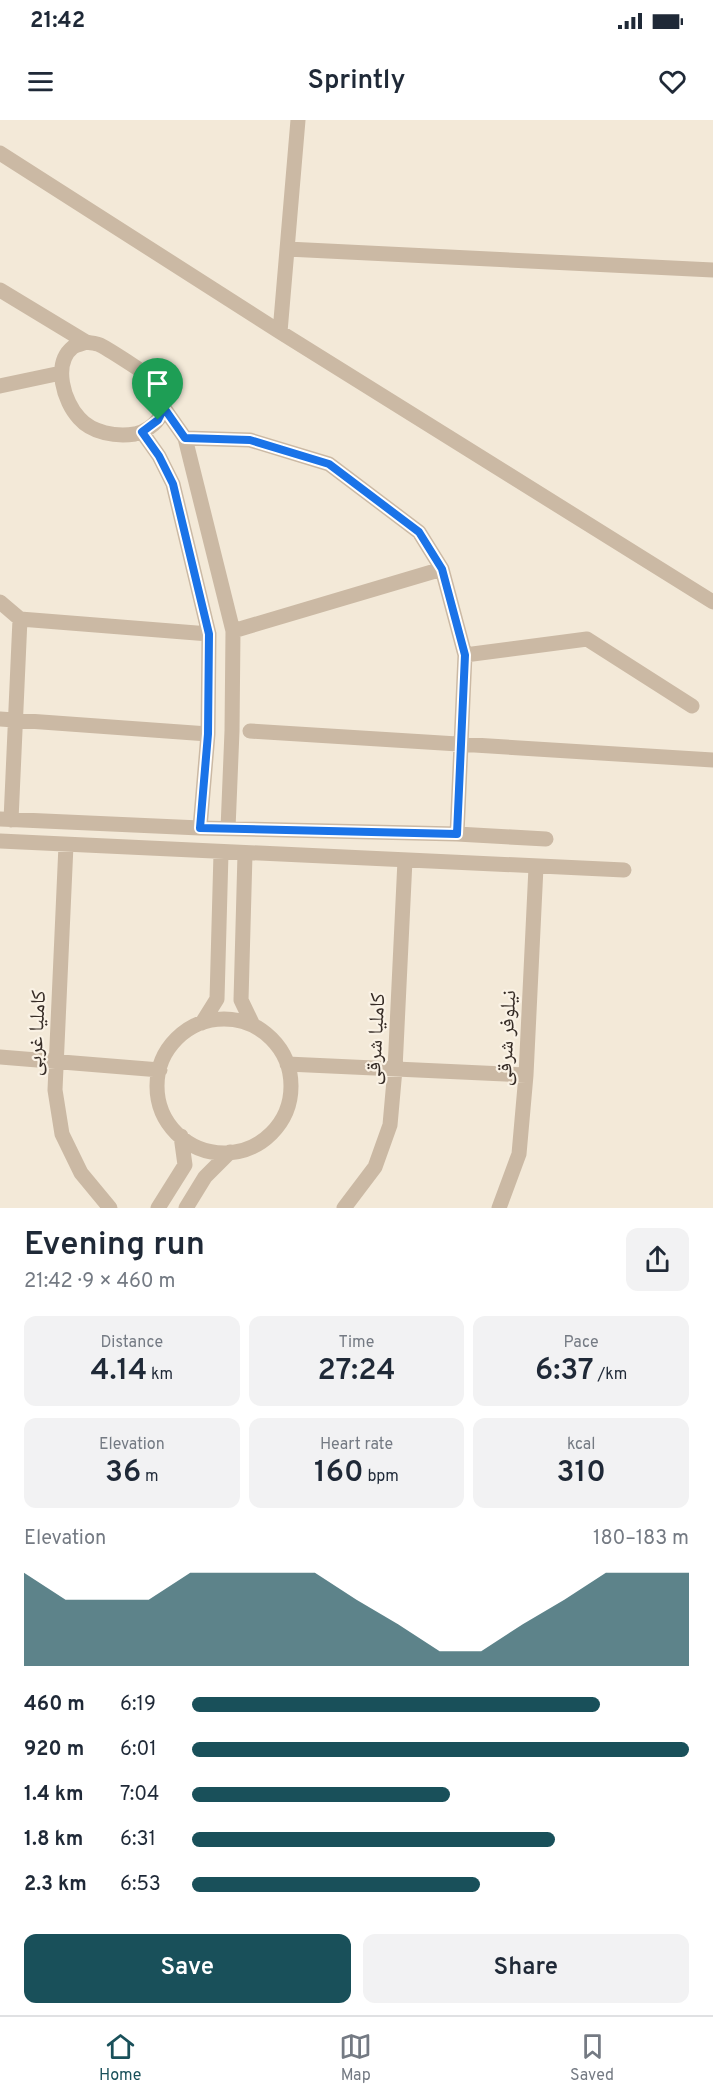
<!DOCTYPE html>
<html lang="en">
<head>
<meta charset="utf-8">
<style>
	body { margin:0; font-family:Overpass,"Noto Naskh Arabic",sans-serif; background:#f2f2f3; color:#1f2937; height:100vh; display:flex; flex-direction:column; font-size:22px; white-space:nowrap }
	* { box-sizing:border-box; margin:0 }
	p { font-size:20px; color:#747a83 }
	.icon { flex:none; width:33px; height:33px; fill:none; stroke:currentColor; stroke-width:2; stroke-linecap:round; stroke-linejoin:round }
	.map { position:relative; height:1088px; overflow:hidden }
	.panel { display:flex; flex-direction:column; background:#fff; flex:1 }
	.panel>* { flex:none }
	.pin { position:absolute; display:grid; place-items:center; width:51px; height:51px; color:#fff; margin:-62px -26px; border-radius:50% 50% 50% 0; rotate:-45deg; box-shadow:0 0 6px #0007 }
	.pin .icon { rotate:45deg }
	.round { display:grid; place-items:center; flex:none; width:63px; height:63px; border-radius:12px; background:#f2f2f3 }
	.overview { display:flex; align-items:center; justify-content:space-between; height:102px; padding:0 24px }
	h1 { font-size:33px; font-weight:600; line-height:45px }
	.figures { display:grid; grid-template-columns:repeat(3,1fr); gap:9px; height:102px; padding:6px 24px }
	.figures div { display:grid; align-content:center; border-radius:12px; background:#f2f2f3; text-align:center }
	.figures b { font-size:30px; font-weight:600 }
	.figures small { font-size:16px; font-weight:400 }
	.figures p { font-size:16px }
	.chart { height:168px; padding:12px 24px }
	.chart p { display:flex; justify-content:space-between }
	.chart svg { width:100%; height:108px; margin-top:6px; fill:#19505a; opacity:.7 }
	.primary-button { display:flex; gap:12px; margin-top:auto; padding:12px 24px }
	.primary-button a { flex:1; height:69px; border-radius:12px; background:#19505a; color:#fff; font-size:24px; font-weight:600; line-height:69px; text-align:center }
	.primary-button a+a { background:#f2f2f3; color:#1f2937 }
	ul { padding:0 24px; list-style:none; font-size:20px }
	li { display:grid; grid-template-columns:96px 72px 1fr; align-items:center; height:45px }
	li i { height:15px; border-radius:8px; background:#19505a }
	.status { display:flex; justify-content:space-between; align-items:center; height:42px; padding:0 30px; background:#fff; direction:ltr }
	.status svg { height:16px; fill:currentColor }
	header { display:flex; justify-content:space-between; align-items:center; height:78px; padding:0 24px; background:#fff; font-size:27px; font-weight:600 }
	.tab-bar { display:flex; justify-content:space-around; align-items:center; height:84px; border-top:2px solid #e0e1e3; background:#fff; font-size:16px; color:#747a83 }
	.tab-bar a { display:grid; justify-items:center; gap:3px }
	.tab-bar .current { color:#19505a }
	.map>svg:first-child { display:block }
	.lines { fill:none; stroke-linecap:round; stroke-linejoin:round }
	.street { stroke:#cbb9a4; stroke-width:15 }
	.route-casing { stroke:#fff; stroke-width:12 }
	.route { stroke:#1a73e8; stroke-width:8 }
	.labels { text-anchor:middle; stroke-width:4.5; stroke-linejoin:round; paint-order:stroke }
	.street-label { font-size:21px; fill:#362c26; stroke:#faf2e5 }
</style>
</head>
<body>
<div class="status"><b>21:42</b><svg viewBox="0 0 49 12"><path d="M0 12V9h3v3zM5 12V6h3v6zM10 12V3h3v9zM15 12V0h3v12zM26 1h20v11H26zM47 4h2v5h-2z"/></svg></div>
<header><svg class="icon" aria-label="menu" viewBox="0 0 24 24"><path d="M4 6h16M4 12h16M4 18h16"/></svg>Sprintly<svg class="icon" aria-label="heart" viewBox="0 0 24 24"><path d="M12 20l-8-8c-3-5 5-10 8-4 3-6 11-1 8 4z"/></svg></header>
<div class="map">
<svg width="713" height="1088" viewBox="0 0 713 1088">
	<rect width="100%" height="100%" fill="#f3e9d8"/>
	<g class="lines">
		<path class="street" d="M0 33 280 212 713 482
			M287 129 713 150
			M0 170 86 222
			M280 212 298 0
			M86 222C90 223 96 223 100 225 108 229 157 260 161 266 168 275 164 287 160 296 156 305 144 312 135 314 116 317 92 313 79 298 64 282 52 244 73 227 76 225 82 224 86 222Z
			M0 266 61 253
			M164 288 185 318 233 511 232 611 228 709
			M142 312 159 336 173 364 209 514 208 614 200 708
			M185 318 250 320 329 344 419 412 442 449 465 535 457 714
			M0 482 20 499 209 514
			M233 511 442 449
			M465 535 587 519 692 586
			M0 599 208 614
			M250 611 713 640
			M0 699 200 708 457 714 546 719
			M11 700 20 499
			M0 721 624 750
			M66 725 55 970 62 1014 81 1053 110 1088
			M245 734 241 880 253 905
			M157 966a67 67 0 1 1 134 0a67 67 0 1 1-134 0Z
			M202 903 217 879 221 733
			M0 937 160 950
			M287 944 526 955
			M158 1088 185 1045 181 1016
			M186 1088 205 1057 230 1032
			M344 1088 375 1047 390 1005 395 949 405 740
			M499 1088 519 1034 526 955 536 747"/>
	</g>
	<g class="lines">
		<defs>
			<path id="route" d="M164 288 185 318 250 320 329 344 419 412 442 449 465 535 457 714 200 708 208 614 209 514 173 364 159 336 142 312 158 300Z"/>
		</defs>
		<use href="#route" class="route-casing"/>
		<use href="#route" class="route"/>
	</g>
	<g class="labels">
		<g class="street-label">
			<text transform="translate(36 913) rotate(-87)" y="7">کاملیا غربی</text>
			<text transform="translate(506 918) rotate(-87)" y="7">نیلوفر شرقی</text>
			<text transform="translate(375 919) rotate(-87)" y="7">کاملیا شرقی</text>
		</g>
	</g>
</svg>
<div class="pin" style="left:158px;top:300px;background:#1e9e55"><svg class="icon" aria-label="arrive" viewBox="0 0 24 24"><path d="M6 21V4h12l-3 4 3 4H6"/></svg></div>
</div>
<section class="panel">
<div class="overview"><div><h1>Evening run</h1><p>21:42 · 9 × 460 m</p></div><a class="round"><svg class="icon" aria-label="share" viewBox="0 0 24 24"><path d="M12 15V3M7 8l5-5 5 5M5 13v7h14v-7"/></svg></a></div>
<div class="figures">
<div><p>Distance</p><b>4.14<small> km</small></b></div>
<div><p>Time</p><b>27:24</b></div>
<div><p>Pace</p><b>6:37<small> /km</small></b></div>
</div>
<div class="figures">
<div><p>Elevation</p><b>36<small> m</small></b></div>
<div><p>Heart rate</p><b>160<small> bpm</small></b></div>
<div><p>kcal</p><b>310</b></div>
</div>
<div class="chart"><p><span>Elevation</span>180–183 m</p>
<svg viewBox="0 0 160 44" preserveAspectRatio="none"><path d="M0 44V6L10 17L20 17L30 17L40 6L50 6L60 6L70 6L80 17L90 27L100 38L110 38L120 27L130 17L140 6L150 6L160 6V44z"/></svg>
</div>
<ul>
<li><b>460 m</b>6:19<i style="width:82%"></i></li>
<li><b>920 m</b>6:01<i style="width:100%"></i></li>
<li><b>1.4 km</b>7:04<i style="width:52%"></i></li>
<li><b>1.8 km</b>6:31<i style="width:73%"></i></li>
<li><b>2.3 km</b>6:53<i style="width:58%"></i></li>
</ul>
<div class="primary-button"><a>Save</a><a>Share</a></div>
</section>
<nav class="tab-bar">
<a class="current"><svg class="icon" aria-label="home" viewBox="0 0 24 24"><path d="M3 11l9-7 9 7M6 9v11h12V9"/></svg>Home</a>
<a><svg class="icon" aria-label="map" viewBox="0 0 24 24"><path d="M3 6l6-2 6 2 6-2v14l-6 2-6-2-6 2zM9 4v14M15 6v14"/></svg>Map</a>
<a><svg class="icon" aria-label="saved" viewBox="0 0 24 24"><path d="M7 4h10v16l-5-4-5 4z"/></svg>Saved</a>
</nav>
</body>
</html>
